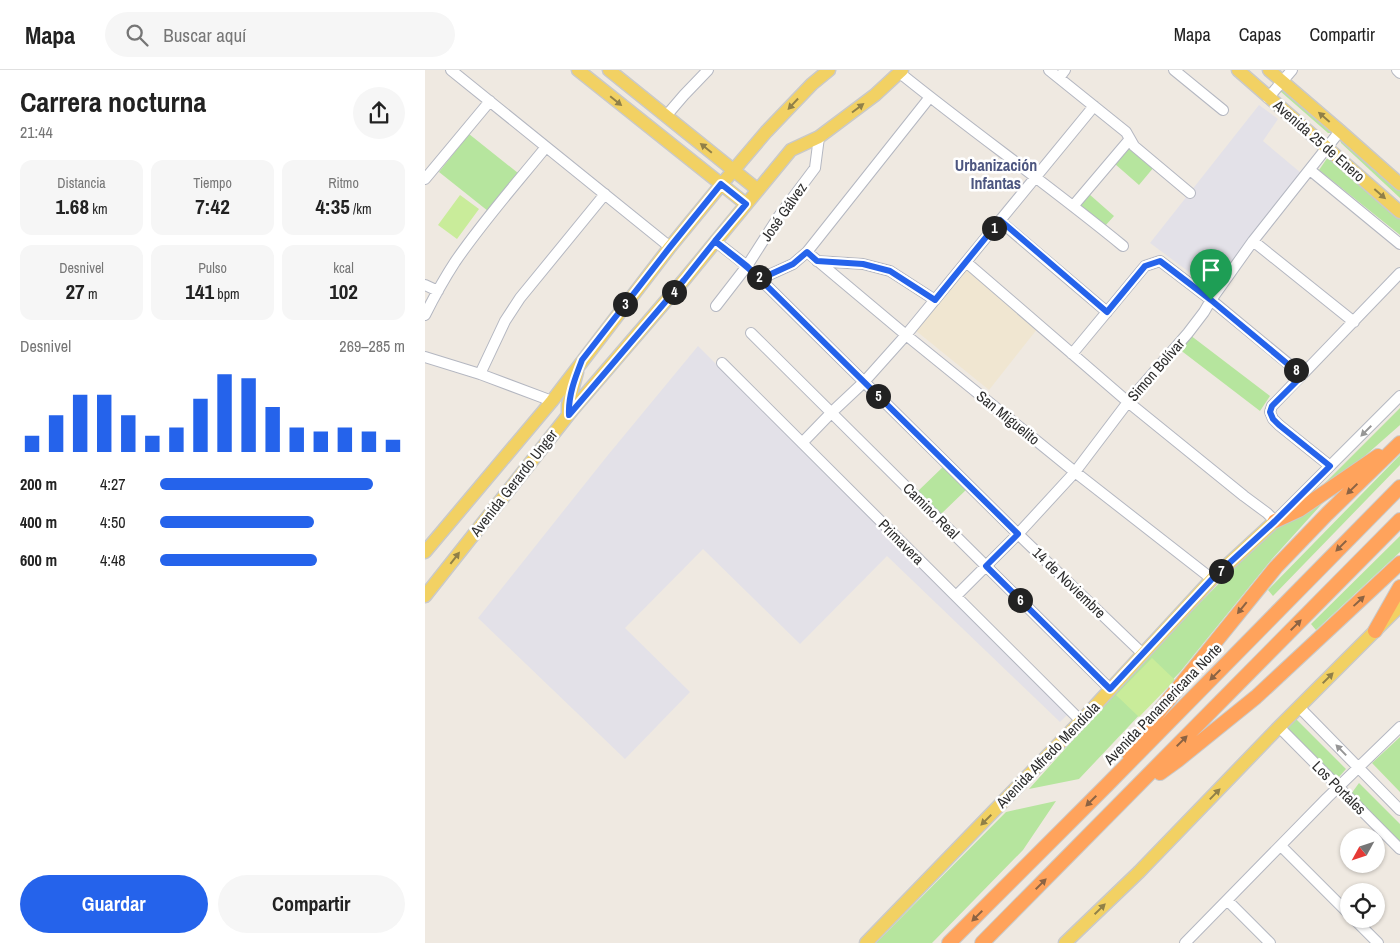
<!DOCTYPE html>
<html lang="es">
<head>
<meta charset="utf-8">
<style>
	body { margin:0; font-family:"Archivo Narrow",sans-serif; background:#f6f6f6; color:#222; height:100vh; display:flex; flex-direction:column; font-size:19px; white-space:nowrap }
	* { box-sizing:border-box; margin:0 }
	p { font-size:16px; color:#767676 }
	.icon { flex:none; width:28px; height:28px; fill:none; stroke:currentColor; stroke-width:2; stroke-linecap:round; stroke-linejoin:round }
	.map { position:relative; flex:1; overflow:hidden }
	.details { display:flex; flex-direction:column; background:#fff; width:425px }
	.details>* { flex:none }
	.needle { width:32px; rotate:230deg }
	.fabs { position:absolute; left:915px; top:758px; display:grid; gap:10px }
	.fabs a { display:grid; place-items:center; width:45px; height:45px; border-radius:50%; background:#fff; box-shadow:0 1px 4px #0004; font-size:25px }
	.pin { position:absolute; display:grid; place-items:center; width:42px; height:42px; color:#fff; margin:-51px -21px; border-radius:50% 50% 50% 0; rotate:-45deg; box-shadow:0 0 5px #0007 }
	.pin .icon { rotate:45deg }
	.km { position:absolute; width:25px; height:25px; margin:-12px; border-radius:50%; background:#222; color:#fff; font-size:14px; line-height:25px; text-align:center }
	.round { display:grid; place-items:center; flex:none; width:52px; height:52px; border-radius:26px; background:#f6f6f6 }
	.headline { display:flex; align-items:center; justify-content:space-between; height:85px; padding:0 20px }
	h1 { font-size:28px; font-weight:700; line-height:38px }
	.figures { display:grid; grid-template-columns:repeat(3,1fr); gap:8px; height:85px; padding:5px 20px }
	.figures div { display:grid; align-content:center; border-radius:12px; background:#f6f6f6; text-align:center }
	.figures b { font-size:21px; font-weight:700 }
	.figures small { font-size:14px; font-weight:400 }
	.figures p { font-size:14px }
	.chart { height:140px; padding:10px 20px }
	.chart p { display:flex; justify-content:space-between }
	.chart svg { width:100%; height:90px; margin-top:5px; stroke:#2563eb; stroke-width:6 }
	.action { display:flex; gap:10px; margin-top:auto; padding:10px 20px }
	.action a { flex:1; height:58px; border-radius:30px; background:#2563eb; color:#fff; font-size:20px; font-weight:700; line-height:58px; text-align:center }
	.action a+a { background:#f6f6f6; color:#222 }
	ul { padding:0 20px; list-style:none; font-size:16px }
	li { display:grid; grid-template-columns:80px 60px 1fr; align-items:center; height:38px }
	li i { height:12px; border-radius:6px; background:#2563eb }
	header { display:flex; align-items:center; gap:30px; box-sizing:border-box; height:70px; padding:0 25px; background:#fff; border-bottom:1px solid #e0e0e0 }
	header strong { font-size:24px }
	nav { display:flex; gap:28px; margin-inline-start:auto; font-size:18px }
	.search { width:350px; height:45px; background:#f6f6f6; display:flex; align-items:center; gap:12px; box-sizing:border-box; padding:0 18px; border-radius:28px; color:#767676; font-size:19px }
	main { display:flex; flex:1; min-height:0 }
	.map>svg:first-child { display:block }
	.industrial { fill:#e3e1e8 }
	.education { fill:#f0e6d1 }
	.green { fill:#b6e59e }
	.pitch { fill:#c9ec9a }
	.lines { fill:none; stroke-linecap:round; stroke-linejoin:round }
	.minor-casing { stroke:#b4b7c1; stroke-width:12 }
	.major-casing { stroke:#c9c9c9; stroke-width:15 }
	.highway-casing { stroke:#c9c9c9; stroke-width:16 }
	.minor { stroke:#fff; stroke-width:10 }
	.major { stroke:#f2d163; stroke-width:12 }
	.highway { stroke:#ffa35c; stroke-width:14 }
	.oneway { fill:#908048 }
	.oneway2 { fill:#969696 }
	.oneway3 { fill:#8c6343 }
	.route-casing { stroke:#fff; stroke-width:10 }
	.route { stroke:#2563eb; stroke-width:6 }
	.labels { text-anchor:middle; stroke-width:5; stroke-linejoin:round; paint-order:stroke }
	.street-label { font-size:15px; fill:#2e2e2e; stroke:#fff }
	.neighbourhood-label { font-size:16px; font-weight:bold; fill:#4d5680; stroke:#fff }
</style>
</head>
<body>
<header>
<strong>Mapa</strong>
<div class="search"><svg class="icon" aria-label="search" viewBox="0 0 24 24"><circle cx="10" cy="10" r="6"/><path d="M15 15l6 6"/></svg>Buscar aquí</div>
<nav><a>Mapa</a><a>Capas</a><a>Compartir</a></nav>
</header>
<main>
<section class="details">
<div class="headline"><div><h1>Carrera nocturna</h1><p>21:44</p></div><a class="round"><svg class="icon" aria-label="share" viewBox="0 0 24 24"><path d="M12 15V3M7 8l5-5 5 5M5 13v7h14v-7"/></svg></a></div>
<div class="figures">
<div><p>Distancia</p><b>1.68<small> km</small></b></div>
<div><p>Tiempo</p><b>7:42</b></div>
<div><p>Ritmo</p><b>4:35<small> /km</small></b></div>
</div>
<div class="figures">
<div><p>Desnivel</p><b>27<small> m</small></b></div>
<div><p>Pulso</p><b>141<small> bpm</small></b></div>
<div><p>kcal</p><b>102</b></div>
</div>
<div class="chart"><p><span>Desnivel</span>269–285 m</p>
<svg viewBox="0 0 160 44" preserveAspectRatio="none"><path d="M5 44V36M15 44V26M25 44V16M35 44V16M45 44V26M55 44V36M65 44V32M75 44V18M85 44V6M95 44V8M105 44V22M115 44V32M125 44V34M135 44V32M145 44V34M155 44V38"/></svg>
</div>
<ul>
<li><b>200 m</b>4:27<i style="width:87%"></i></li>
<li><b>400 m</b>4:50<i style="width:63%"></i></li>
<li><b>600 m</b>4:48<i style="width:64%"></i></li>
</ul>
<div class="action"><a>Guardar</a><a>Compartir</a></div>
</section>
<div class="map">
<svg width="975" height="873" viewBox="0 0 975 873">
	<rect width="100%" height="100%" fill="#efe9e1"/>
	<path class="industrial" d="M834 35 853 49 838 71 876 103 787 219 725 173Z
		M273 276 643 644 635 652 462 486 375 574 278 479 200 558 265 622 200 689 53 548 183 385Z"/>
	<path class="education" d="M543 197 613 258 564 320 490 260Z"/>
	<path class="green" d="M856 17 908 62 906 63H903L855 21Z
		M44 64 93 103 63 141 14 102Z
		M915 69 975 117V128L916 73Z
		M705 75 729 97 714 115 690 94Z
		M905 84 975 145V165L894 100Z
		M664 124 689 146 680 156 655 136Z
		M765 265 845 326 835 341 754 279Z
		M975 338V355L933 392 899 414Z
		M975 385V395L848 526 843 520Z
		M520 395 543 418 514 446 492 422Z
		M914 415 847 489 755 602 654 709 604 719 737 571 838 469 854 456Z
		M975 466V482L891 560 886 554Z
		M870 648 921 699 914 707H911L861 658Z
		M975 667V722L947 693Z
		M934 713 975 754V773L926 724Z
		M631 731 598 780 507 873H451L581 742Z"/>
	<path class="pitch" d="M35 125 54 139 32 169 13 155Z
		M727 588 750 610 714 647 691 625Z"/>
	<g class="lines">
		<defs>
			<path id="minor" d="M26 0 245 177
				M624 0 701 62 709 76 765 123
				M749 0 798 40
				M972 0 975 3
				M475 3C548 62 625 116 698 176
				M634 8 640 0
				M843 28 867 0
				M241 46 259 25 283 0
				M885 100 975 174
				M0 109 65 31
				M649 135 705 69
				M575 151 682 242
				M290 171 322 196 335 209 593 464 718 584
				M828 171 929 252
				M382 182 481 265 650 402 787 509
				M392 191 438 194 465 201 510 230
				M541 192 703 332 819 426 842 443 850 451 975 326
				M335 209 368 194 382 182 505 27
				M0 215 13 221
				M291 236 322 196 354 146 390 98 394 67
				M0 245C9 227 19 209 30 192 58 151 90 115 121 77
				M326 263 685 619
				M647 284 720 196 735 191 786 230 877 305
				M0 287 55 304 127 331
				M297 293 656 651
				M55 304 80 251 95 228 180 124
				M377 373 407 342 439 312 481 265 669 36
				M905 396 854 355 848 349 845 342 847 336 975 203
				M531 526 593 464 650 402 703 332 763 263 779 242 786 230 828 171 915 61
				M874 637 975 740
				M854 657 975 779
				M856 776 924 844
				M802 830 845 873
				M929 849 953 873
				M760 873 902 728 975 657"/>
			<path id="major" d="M153 0 321 134
				M184 0 333 120
				M813 0 975 142
				M844 0 915 61 975 114
				M143 345V335L152 302
				M0 482 127 331 245 177 296 115 341 62 387 14 404 0
				M0 526 148 339 259 210 366 80 394 67 450 25 477 0
				M441 873 656 651 787 509 850 451
				M640 873 714 802 854 657 975 536"/>
			<path id="highway" d="M850 451 874 440 953 386
				M950 561 975 517
				M705 686 715 665 851 497 902 444 975 373
				M735 703 753 690 831 627 975 493
				M524 873 681 716 975 417
				M557 873 975 450"/>
		</defs>
		<use href="#minor" class="minor-casing"/>
		<use href="#major" class="major-casing"/>
		<use href="#highway" class="highway-casing"/>
		<use href="#minor" class="minor"/>
		<use href="#major" class="major"/>
		<use href="#highway" class="highway"/>
	</g>
	<defs><path id="oneway-solid" d="M-6-.8H1V-3.2L6.5 0L1 3.2V.8H-6Z" transform="scale(1.25)"/></defs>
	<g class="oneway">
		<use href="#oneway-solid" transform="translate(191 31) rotate(39)"/>
		<use href="#oneway-solid" transform="translate(368 34) rotate(133)"/>
		<use href="#oneway-solid" transform="translate(433 38) rotate(-37)"/>
		<use href="#oneway-solid" transform="translate(899 47) rotate(-139)"/>
		<use href="#oneway-solid" transform="translate(281 78) rotate(-141)"/>
		<use href="#oneway-solid" transform="translate(955 124) rotate(41)"/>
		<use href="#oneway-solid" transform="translate(30 488) rotate(-52)"/>
		<use href="#oneway-solid" transform="translate(903 608) rotate(-45)"/>
		<use href="#oneway-solid" transform="translate(790 724) rotate(-46)"/>
		<use href="#oneway-solid" transform="translate(561 750) rotate(135)"/>
		<use href="#oneway-solid" transform="translate(675 839) rotate(-44)"/>
	</g>
	<g class="oneway2">
		<use href="#oneway-solid" transform="translate(941 361) rotate(135)"/>
		<use href="#oneway-solid" transform="translate(916 680) rotate(-134)"/>
	</g>
	<g class="oneway3">
		<use href="#oneway-solid" transform="translate(927 419) rotate(136)"/>
		<use href="#oneway-solid" transform="translate(916 476) rotate(135)"/>
		<use href="#oneway-solid" transform="translate(934 531) rotate(-43)"/>
		<use href="#oneway-solid" transform="translate(817 538) rotate(129)"/>
		<use href="#oneway-solid" transform="translate(871 555) rotate(-45)"/>
		<use href="#oneway-solid" transform="translate(790 605) rotate(135)"/>
		<use href="#oneway-solid" transform="translate(757 671) rotate(-45)"/>
		<use href="#oneway-solid" transform="translate(666 731) rotate(135)"/>
		<use href="#oneway-solid" transform="translate(616 814) rotate(-45)"/>
		<use href="#oneway-solid" transform="translate(552 846) rotate(135)"/>
	</g>
	<g class="lines">
		<defs>
			<path id="route" d="M786 230 735 191 720 196 682 242 575 150 510 230 465 201 438 194 392 191 382 182 368 194 335 209 322 196 290 171 321 134 296 114 245 177 157 290C150 308 143 326 144 345L259 210 290 171C305 184 321 195 335 209L593 464 561 496 685 619 787 509 850 451 905 396 854 355 848 349 845 342 847 336 877 306 786 230"/>
		</defs>
		<use href="#route" class="route-casing"/>
		<use href="#route" class="route"/>
	</g>
	<g class="labels">
		<g class="street-label">
			<text transform="translate(894 71) rotate(41)" y="5">Avenida 25 de Enero</text>
			<text transform="translate(359 142) rotate(-55)" y="5">José Gálvez</text>
			<text transform="translate(731 300) rotate(-49)" y="5">Simon Bolívar</text>
			<text transform="translate(583 348) rotate(39)" y="5">San Miguelito</text>
			<text transform="translate(89 413) rotate(-52)" y="5">Avenida Gerardo Unger</text>
			<text transform="translate(506 441) rotate(45)" y="5">Camino Real</text>
			<text transform="translate(476 472) rotate(45)" y="5">Primavera</text>
			<text transform="translate(644 513) rotate(44)" y="5">14 de Noviembre</text>
			<text transform="translate(738 634) rotate(-46)" y="5">Avenida Panamericana Norte</text>
			<text transform="translate(623 685) rotate(-46)" y="5">Avenida Alfredo Mendiola</text>
			<text transform="translate(914 718) rotate(45)" y="5">Los Portales</text>
		</g>
		<g class="neighbourhood-label">
			<text x="571" y="101">Urbanización<tspan x="571" dy="18">Infantas</tspan></text>
		</g>
	</g>
</svg>
<div class="fabs">
<a><svg class="needle" viewBox="-14 -14 28 28"><path d="M0-13l5 13h-10z" fill="#e53935"/><path d="M0 13l5-13h-10z" fill="#767676"/></svg></a>
<a><svg class="icon" aria-label="locate" viewBox="0 0 24 24"><circle cx="12" cy="12" r="6"/><path d="M12 2v4M12 18v4M2 12h4M18 12h4"/></svg></a>
</div>
<div class="pin" style="left:786px;top:230px;background:#1e9e55"><svg class="icon" aria-label="arrive" viewBox="0 0 24 24"><path d="M6 21V4h12l-3 4 3 4H6"/></svg></div>
<b class="km" style="left:569px;top:158px">1</b>
<b class="km" style="left:334px;top:207px">2</b>
<b class="km" style="left:200px;top:234px">3</b>
<b class="km" style="left:249px;top:222px">4</b>
<b class="km" style="left:453px;top:326px">5</b>
<b class="km" style="left:595px;top:530px">6</b>
<b class="km" style="left:796px;top:501px">7</b>
<b class="km" style="left:871px;top:300px">8</b>
</div>
</main>
</body>
</html>
